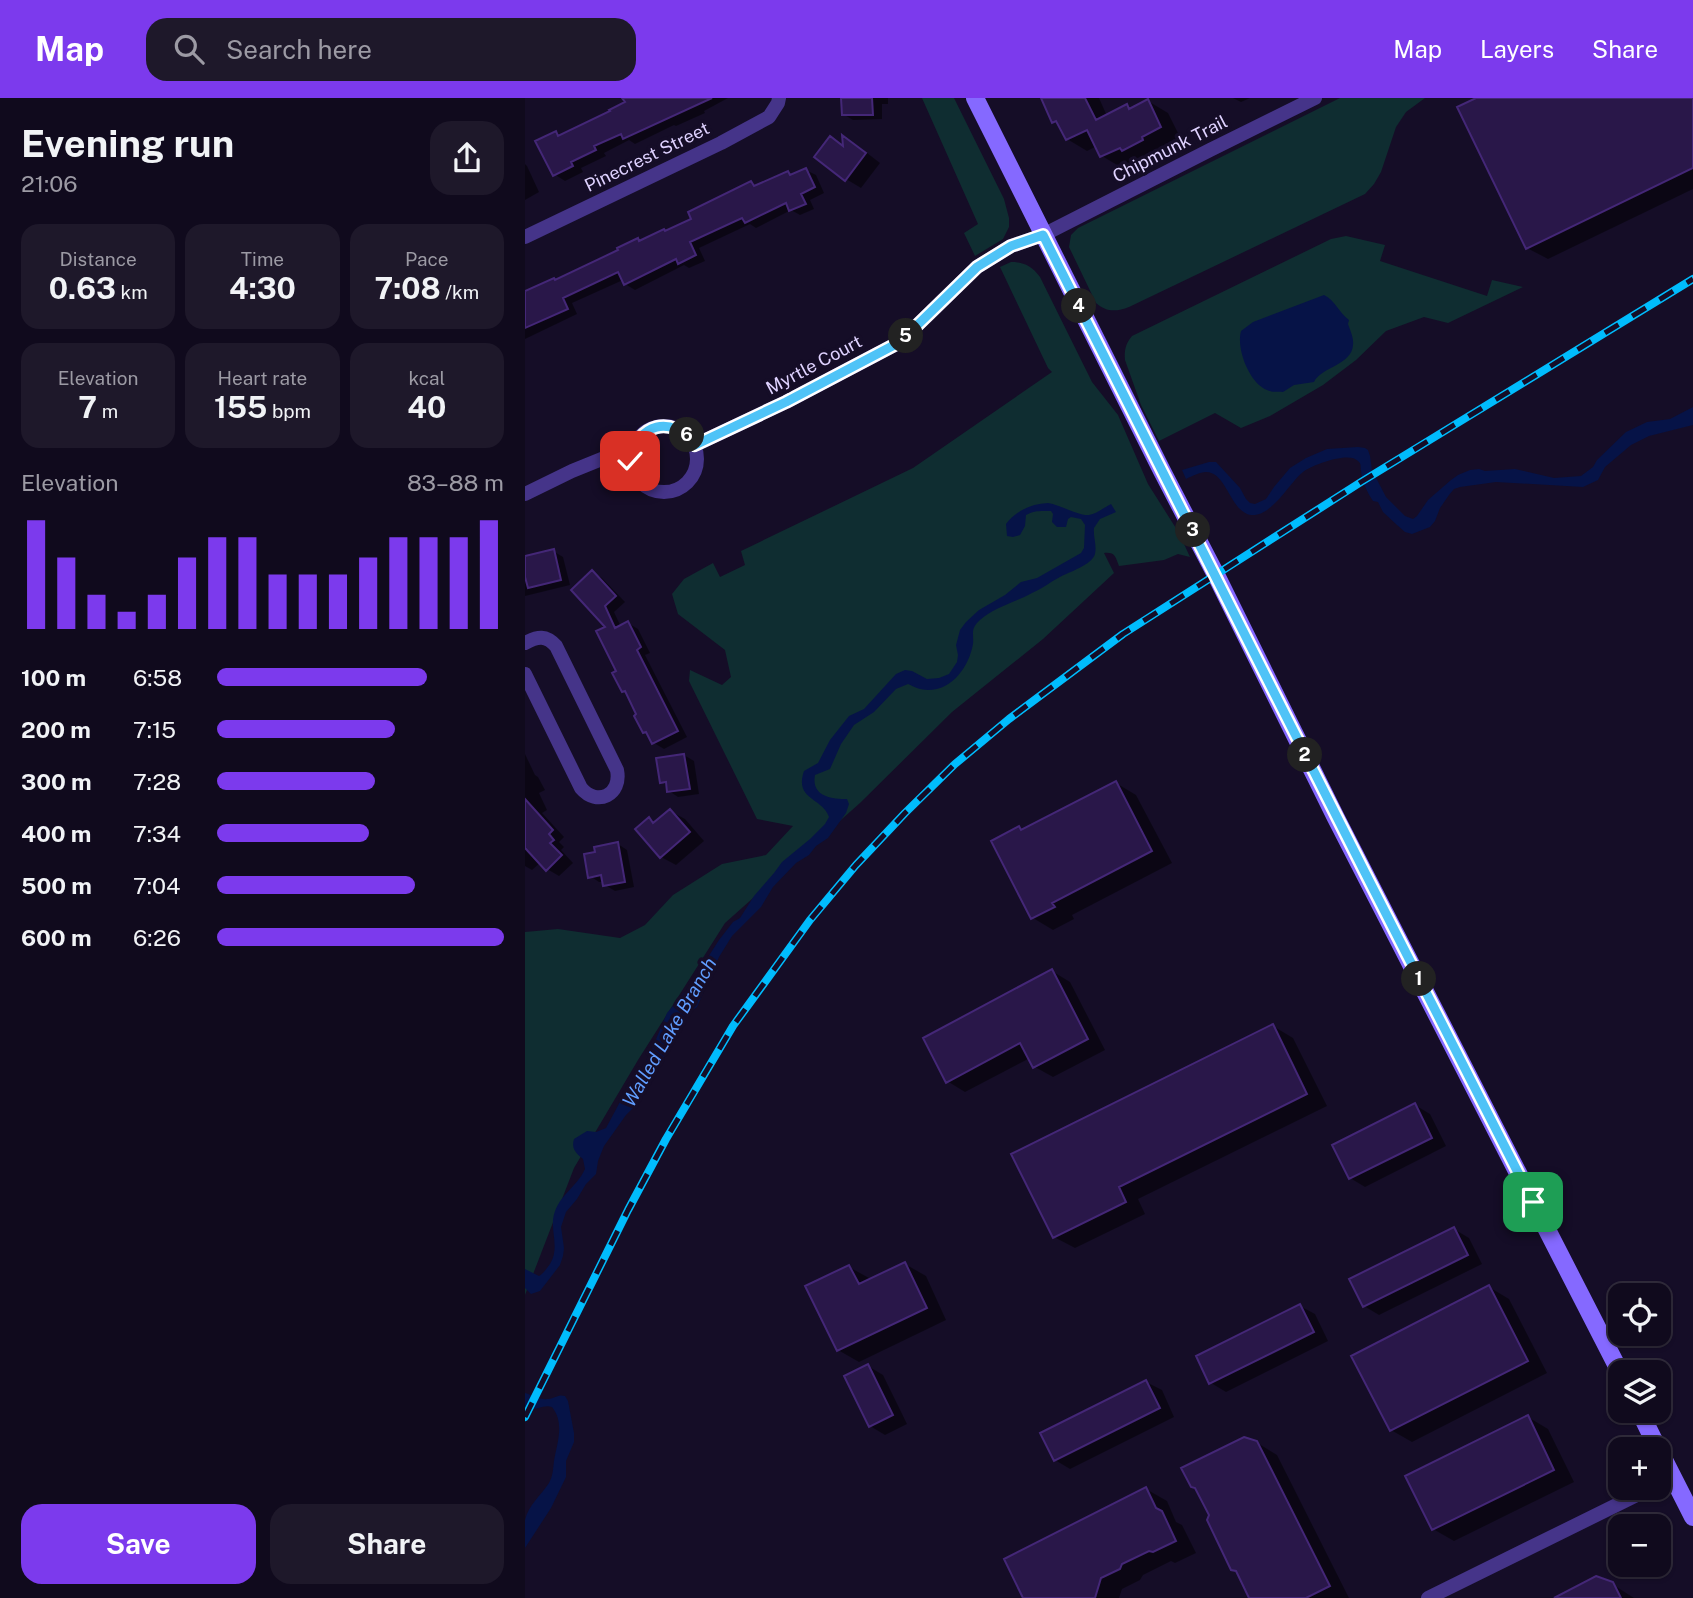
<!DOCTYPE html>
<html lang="en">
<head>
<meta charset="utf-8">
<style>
	body { margin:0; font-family:"Public Sans",sans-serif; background:#1e182a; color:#f1f3f6; height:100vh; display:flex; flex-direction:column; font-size:26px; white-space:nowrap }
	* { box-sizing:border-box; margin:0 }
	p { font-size:23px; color:#9c9aa4 }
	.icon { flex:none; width:38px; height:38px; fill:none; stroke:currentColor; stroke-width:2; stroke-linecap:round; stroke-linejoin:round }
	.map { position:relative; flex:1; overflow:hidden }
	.panel { display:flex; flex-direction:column; background:#100a1d; width:525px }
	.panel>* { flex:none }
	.fabs { position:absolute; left:1083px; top:1185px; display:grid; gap:14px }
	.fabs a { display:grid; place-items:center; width:63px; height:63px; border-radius:14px; background:#100a1d; box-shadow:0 2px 5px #0004,0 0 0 2px #302b3b; font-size:35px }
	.pin { position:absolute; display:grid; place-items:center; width:60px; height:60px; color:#fff; margin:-30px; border-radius:14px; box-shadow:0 4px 10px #0006 }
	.km { position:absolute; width:35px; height:35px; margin:-18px; border-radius:50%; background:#222; color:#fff; font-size:19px; line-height:35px; text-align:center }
	.round { display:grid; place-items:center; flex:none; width:74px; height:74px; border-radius:21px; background:#1e182a }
	.head { display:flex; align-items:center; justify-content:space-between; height:119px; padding:0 21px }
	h1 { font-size:38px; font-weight:700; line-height:52px }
	.figures { display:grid; grid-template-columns:repeat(3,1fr); gap:10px; height:119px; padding:7px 21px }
	.figures div { display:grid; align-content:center; border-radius:18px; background:#1e182a; text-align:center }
	.figures b { font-size:30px; font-weight:700 }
	.figures small { font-size:19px; font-weight:400 }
	.figures p { font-size:19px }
	.chart { height:196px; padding:14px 21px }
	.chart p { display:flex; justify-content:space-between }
	.chart svg { width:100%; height:126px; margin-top:7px; stroke:#7c3aed; stroke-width:6 }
	.action { display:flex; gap:14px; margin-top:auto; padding:14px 21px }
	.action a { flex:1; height:80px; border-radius:21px; background:#7c3aed; color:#fff; font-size:28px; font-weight:700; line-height:80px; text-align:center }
	.action a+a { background:#1e182a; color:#f1f3f6 }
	ul { padding:0 21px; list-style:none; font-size:23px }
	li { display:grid; grid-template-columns:112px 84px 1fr; align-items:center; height:52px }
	li i { height:18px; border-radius:9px; background:#7c3aed }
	header { display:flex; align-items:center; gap:42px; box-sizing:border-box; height:98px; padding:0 35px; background:#7c3aed; color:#fff }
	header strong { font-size:33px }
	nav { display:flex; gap:38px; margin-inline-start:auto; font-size:24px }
	.search { width:490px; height:63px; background:#1e182a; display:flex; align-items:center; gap:18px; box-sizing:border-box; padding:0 24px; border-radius:21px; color:#9c9aa4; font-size:26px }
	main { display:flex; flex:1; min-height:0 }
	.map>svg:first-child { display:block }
	.green { fill:#0f2d31 }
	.water { fill:#061347 }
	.shadow { fill:#0007 }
	.building { fill:#291749; stroke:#442777; stroke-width:2 }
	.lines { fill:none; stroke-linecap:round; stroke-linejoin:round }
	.street { stroke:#453489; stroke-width:14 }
	.secondary { stroke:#8569ff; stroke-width:18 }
	.rail-casing { stroke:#00bcfd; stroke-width:8 }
	.rail { stroke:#150d27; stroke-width:5; stroke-dasharray:16; stroke-linecap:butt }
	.route-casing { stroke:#fff; stroke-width:14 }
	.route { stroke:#4fc3f7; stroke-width:9 }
	.labels { text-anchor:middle; stroke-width:7; stroke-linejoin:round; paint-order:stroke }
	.street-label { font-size:18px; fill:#dfd2ff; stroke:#150d27 }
	.water-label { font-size:19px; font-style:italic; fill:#609dff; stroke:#150d27 }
</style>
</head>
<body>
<header>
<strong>Map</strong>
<div class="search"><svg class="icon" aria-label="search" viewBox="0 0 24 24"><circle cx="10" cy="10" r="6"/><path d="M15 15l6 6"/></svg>Search here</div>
<nav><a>Map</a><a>Layers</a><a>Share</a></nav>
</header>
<main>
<section class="panel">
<div class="head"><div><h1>Evening run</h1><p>21:06</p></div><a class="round"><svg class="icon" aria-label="share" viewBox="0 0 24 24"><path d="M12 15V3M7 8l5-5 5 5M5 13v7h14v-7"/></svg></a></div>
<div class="figures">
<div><p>Distance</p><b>0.63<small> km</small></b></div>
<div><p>Time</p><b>4:30</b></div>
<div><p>Pace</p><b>7:08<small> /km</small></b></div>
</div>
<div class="figures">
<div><p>Elevation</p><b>7<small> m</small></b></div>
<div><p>Heart rate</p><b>155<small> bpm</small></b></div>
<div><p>kcal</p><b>40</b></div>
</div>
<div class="chart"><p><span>Elevation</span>83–88 m</p>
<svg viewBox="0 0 160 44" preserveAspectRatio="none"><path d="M5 44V6M15 44V19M25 44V32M35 44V38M45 44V32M55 44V19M65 44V12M75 44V12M85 44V25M95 44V25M105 44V25M115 44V19M125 44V12M135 44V12M145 44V12M155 44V6"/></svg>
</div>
<ul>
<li><b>100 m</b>6:58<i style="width:73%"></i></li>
<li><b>200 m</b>7:15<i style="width:62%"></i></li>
<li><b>300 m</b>7:28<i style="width:55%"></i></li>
<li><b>400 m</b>7:34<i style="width:53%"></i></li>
<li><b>500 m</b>7:04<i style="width:69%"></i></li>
<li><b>600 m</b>6:26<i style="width:100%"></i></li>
</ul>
<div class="action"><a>Save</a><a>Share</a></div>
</section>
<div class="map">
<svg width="1168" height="1500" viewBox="0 0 1168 1500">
	<rect width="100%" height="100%" fill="#150d27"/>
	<path class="green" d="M397 0H429L479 101 484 120V129L478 141 450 158 439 135 453 126Z
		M815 0H900L881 14 871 29 856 74 849 86 840 96 604 209C591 214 581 214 571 205L544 149 546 137 553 130Z
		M821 138 860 147 855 163 962 198 967 182 998 189 923 225 899 219 861 233 831 262 798 287 745 318 716 330 690 315 634 343 616 307 600 262C599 252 601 245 607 238L806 141Z
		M486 164C499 164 507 168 515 179L567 284 593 317 623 386 654 435 665 459 653 456 639 462 594 468C590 458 590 454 579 455L589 475 518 541 427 614 335 705 200 825 113 962 49 1070 0 1197V834L33 831 95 840 120 827 148 797 197 766 241 757 268 728 232 721 164 583 165 572 197 587 206 579 200 552 153 516 147 496 159 481 188 465 195 479 220 467 216 453 388 370 527 274 523 270 475 169Z"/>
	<path class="water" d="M799 197C810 202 814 215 824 222L823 226C825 232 829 240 828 247 827 267 796 269 789 284L769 287 758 294C753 293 747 295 742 292 724 285 711 250 716 233L728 224Z
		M1168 309V327L1124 338 1106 347 1080 369 1073 382 1058 389 971 384 935 389 929 391 924 397 915 410 910 423 905 429 887 436 880 434 872 427 858 414 853 404 848 403C842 394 837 383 836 373 835 369 837 366 833 363 824 353 787 367 778 374 764 385 747 419 726 417 705 414 702 374 681 374 675 374 667 378 661 381L657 372 684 364H691L715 390 721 401 725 405 730 406 741 401 749 389 765 370 781 360 802 351 833 349 840 350 843 352 845 358 847 372 861 399 880 418 888 421 892 418 903 402 926 382 933 377 945 372 954 371 960 373 990 371 1029 380 1056 378 1068 369 1072 362 1101 334 1122 324 1145 321Z
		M523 405C535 407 554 418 564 417 571 416 580 409 586 406L591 414 575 421 569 430C568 438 572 448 570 456 567 467 544 474 535 479 525 484 517 491 507 495 491 504 469 509 455 522 445 531 449 535 448 546 444 568 428 592 403 592 396 592 389 589 383 586L371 591 349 614 329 627 316 646 305 671 290 677C286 698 306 701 322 701L324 706 321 715 303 740 291 748 284 757 271 765 248 789 236 809 207 838 194 859 172 909 156 921 149 941 121 992 109 1009 101 1017 79 1048 73 1063 71 1076 61 1086 52 1101 41 1114 36 1129 39 1150 38 1158 35 1167 15 1193 6 1196 0 1190V1171L14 1178C19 1175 21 1171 25 1166 34 1151 27 1138 28 1122 31 1098 51 1091 60 1071L58 1061C51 1055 46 1051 49 1041L62 1033 71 1034 81 1030 96 1002 111 989 119 967 124 958 142 915 164 889 194 842 208 824 215 820 229 798 249 775 257 764 285 741 300 726 304 719C297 699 269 702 279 673L293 665 305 642 324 618 339 611 371 576 380 572 387 573 402 581 414 580 424 576 432 564 433 557 431 547 435 532 441 524 454 512 480 497 496 484 512 480 556 455 559 450 560 427 556 421 546 419 543 421 541 429H532L527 424 528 416 526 413C517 413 509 412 501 417L500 428 495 437 488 439 482 438 481 426C492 412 506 406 523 405Z
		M0 1295C7 1297 15 1302 23 1301 31 1300 33 1296 40 1298L43 1303 49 1335V1344L41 1363V1379L26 1410 0 1450C0 1442 0 1431 0 1422 3 1408 16 1397 24 1385 28 1378 28 1371 29 1363 32 1345 40 1325 27 1309 17 1306 10 1314 0 1310Z"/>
	<path class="shadow" d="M108 0H203L179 13 180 15 151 28 149 27 110 46 104 42 79 55 81 58 56 70 58 74 40 83 29 76 31 35 37 38 87 14Z
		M318 0H363V6H357V21L328 22 318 16Z
		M520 0H574L582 18 602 8 607 11 623 3 643 15 656 41 636 51 638 54 618 64 614 61 597 70 577 58 572 48 562 53 542 41 535 27 529 23Z
		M708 0H725L716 4Z
		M955 0H1168V91L1023 161 1002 150Z
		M305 40 319 49V40L333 48 355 65 336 90 321 81Z
		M0 66 2 68 14 94 0 102Z
		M281 72 291 77 299 95 285 102 289 111 275 117 266 112 231 130 225 126 174 150 180 163 164 170 159 167 110 192 100 186 98 182 47 205 52 216 0 241V195L31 183 96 153 113 142 116 144 142 135 168 122 226 85 233 88 263 75 268 78Z
		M28 453 38 459 45 487 0 498V460Z
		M67 474 77 480 100 504 89 514 96 529 103 525 113 531 125 555 120 557 162 639 139 651 129 645 125 637 119 634 114 617 104 596 98 593 83 529Z
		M0 656 10 677 13 679 20 692 14 695 22 712 17 715 39 739 34 744 39 749 36 752 48 765 34 778 22 771 16 764 7 772 0 768Z
		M159 657 169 663 174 696 153 699 144 693 143 688 137 684Z
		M591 685 611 697 647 765 547 817 549 821 528 832 508 820 494 730 498 733Z
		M145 713 160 721 179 743 151 767 136 759 124 721 131 725Z
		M93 746 102 752 109 789 90 793 80 787 79 784H74L65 778 72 755Z
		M527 873 545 884 580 952 528 979 510 969 505 960 440 994 422 983Z
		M748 928 768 940 802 1008 613 1101 620 1116 550 1150 529 1139Z
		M890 1007 905 1016 921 1048 840 1089 825 1080Z
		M929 1131 944 1140 957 1166 854 1217 839 1208Z
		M380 1166 401 1178 421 1222 334 1264 313 1252 324 1169 344 1180 346 1183Z
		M964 1189 984 1201 1022 1275 887 1344 866 1332Z
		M775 1208 790 1216 803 1243 701 1294 686 1285Z
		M343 1268 358 1277 382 1326 360 1337 345 1328Z
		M621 1284 637 1292 649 1319 545 1371 530 1362Z
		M1003 1319 1023 1331 1049 1384 929 1443 908 1431Z
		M731 1344 752 1357 824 1500H726Z
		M621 1391 642 1403 651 1424 657 1427 671 1455 650 1465 646 1463 618 1477 615 1482 597 1491 594 1500H500Z
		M1087 1486 1109 1500H1033Z"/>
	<path class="building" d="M97 0H187L98 41 96 36 69 48 71 52 46 64 48 68 28 78 10 43 31 33 33 38 85 13 84 12 100 4Z
		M316 0H347L348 17H317Z
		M516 0H560L571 22 602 6 604 11 623 1 636 29 617 39 618 42 597 53 595 50 575 59 562 32 541 42 531 23 527 25Z
		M951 0H1168V70L1001 151 932 9Z
		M317 37 341 55 320 83 289 59 305 38 318 48Z
		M281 70 290 89 276 96 281 106 264 113 261 105 220 125 217 120 165 144 171 157 153 166 151 161 99 187 93 174 38 200 43 211 0 230V193L29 180 30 182 93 152 92 150 113 140 114 143 139 131 140 133 166 121 163 114 226 83 229 88 263 73 265 77Z
		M29 451 36 482 3 490 0 479V458Z
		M67 472 91 498 80 508 90 530 103 523 116 549 112 552 153 633 127 646 121 634 118 635 109 618 111 616 100 593 97 594 87 575 91 573 71 533 80 529 46 492Z
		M159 656 165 691 142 694 141 684 135 685 131 660Z
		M591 683 627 753 527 805 530 809 506 821 466 743 494 728 496 732Z
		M0 701 28 732 24 736 29 742 25 745 37 757 21 773 0 750Z
		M145 711 165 734 135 760 110 731 124 719 128 725Z
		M93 744 100 784 78 788 76 777 63 780 59 756 70 754 69 749Z
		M527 871 563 941 508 970 495 945 421 985 398 940Z
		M748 926 782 996 594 1089 601 1104 528 1140 486 1056Z
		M890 1005 907 1040 824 1081 807 1047Z
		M929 1129 943 1157 838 1209 824 1181Z
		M380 1164 402 1210 312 1253 280 1188 324 1167 334 1186Z
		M964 1187 1003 1263 865 1333 826 1258Z
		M775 1206 789 1234 684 1286 671 1258Z
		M343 1266 368 1317 344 1329 319 1278Z
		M621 1282 635 1310 529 1363 515 1335Z
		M1003 1317 1029 1372 907 1432 880 1378Z
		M719 1339 732 1343 805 1488 781 1500H724L711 1473 706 1472 682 1422 684 1417 670 1390 666 1389 656 1370Z
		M621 1389 631 1410 637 1413 651 1443 628 1454 624 1453 597 1466 595 1471 576 1480 570 1500H498L479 1461Z
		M1071 1478 1088 1484 1096 1500H1029Z"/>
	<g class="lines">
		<path class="street" d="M0 139 196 45 244 19 253 5 254 0
			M106 361a33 33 0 1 1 66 0a33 33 0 1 1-66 0Z
			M170 347 261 304 375 244 452 169 486 148 518 137 685 52 790 0
			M0 396 47 373 89 356 105 363
			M0 545C13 538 21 537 31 548L92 672C97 697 72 709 56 690L0 576
			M903 1500 1126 1390"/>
		<path class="secondary" d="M450 0 637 373 691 477 811 720 1096 1276
			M1114 1312 1133 1351
			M1134 1352 1168 1419"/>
		<defs>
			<path id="rail" d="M0 1319 103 1112 141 1041 208 928 285 822 331 767 380 715 430 666 484 621 598 536 836 384 1168 181"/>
		</defs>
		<use href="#rail" class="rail-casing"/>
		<use href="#rail" class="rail"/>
	</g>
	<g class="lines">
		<defs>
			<path id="route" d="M105 363C112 325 147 316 170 347L261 304 375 244 452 169 486 148 518 137C683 459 842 783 1008 1104"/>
		</defs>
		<use href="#route" class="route-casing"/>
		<use href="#route" class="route"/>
	</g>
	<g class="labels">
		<g class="street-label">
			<text transform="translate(645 51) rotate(-27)" y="6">Chipmunk Trail</text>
			<text transform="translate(122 59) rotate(-26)" y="6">Pinecrest Street</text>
			<text transform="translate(289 267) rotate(-28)" y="6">Myrtle Court</text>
		</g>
		<g class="water-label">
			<text transform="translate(144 934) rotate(-60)" y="7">Walled Lake Branch</text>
		</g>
	</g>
</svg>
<div class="fabs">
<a><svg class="icon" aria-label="locate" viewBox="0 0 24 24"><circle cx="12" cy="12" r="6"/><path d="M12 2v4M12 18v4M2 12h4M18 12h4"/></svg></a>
<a><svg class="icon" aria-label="layers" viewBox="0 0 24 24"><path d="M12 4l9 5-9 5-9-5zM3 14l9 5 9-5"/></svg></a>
<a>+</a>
<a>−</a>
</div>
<div class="pin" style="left:1008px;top:1104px;background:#1e9e55"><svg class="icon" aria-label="arrive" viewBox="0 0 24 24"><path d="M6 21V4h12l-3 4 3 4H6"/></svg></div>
<div class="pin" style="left:105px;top:363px;background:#d93025"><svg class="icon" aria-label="check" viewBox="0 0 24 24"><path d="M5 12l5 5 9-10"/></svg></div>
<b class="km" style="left:894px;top:881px">1</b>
<b class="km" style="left:780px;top:657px">2</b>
<b class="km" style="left:668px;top:432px">3</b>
<b class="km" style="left:554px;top:208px">4</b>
<b class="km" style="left:381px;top:238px">5</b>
<b class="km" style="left:162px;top:337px">6</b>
</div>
</main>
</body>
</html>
